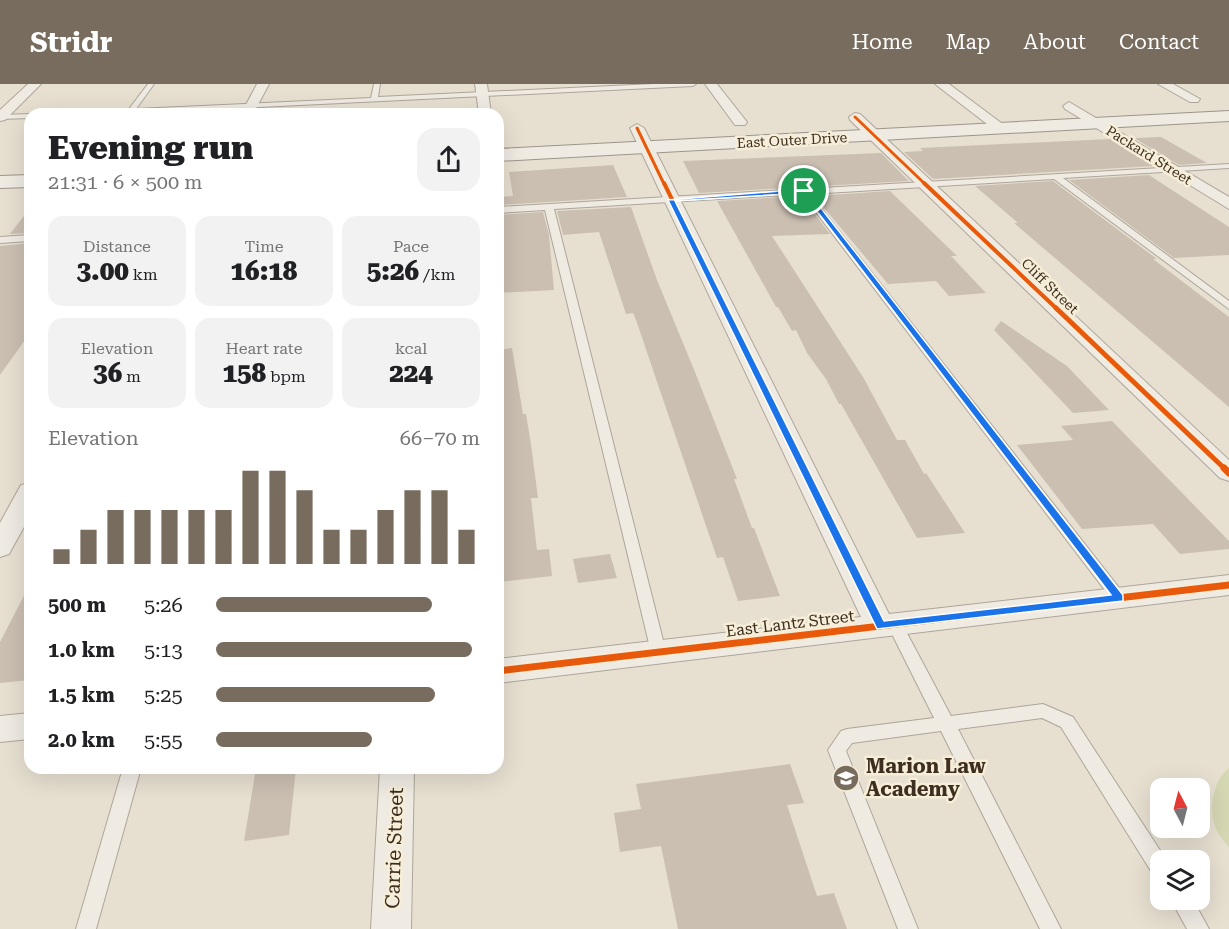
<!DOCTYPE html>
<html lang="en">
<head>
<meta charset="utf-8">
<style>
	body { margin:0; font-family:"Roboto Serif",serif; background:#f2f2f2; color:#202124; height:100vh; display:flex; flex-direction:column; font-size:22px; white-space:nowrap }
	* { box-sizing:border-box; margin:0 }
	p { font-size:20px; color:#757577 }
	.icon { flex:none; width:33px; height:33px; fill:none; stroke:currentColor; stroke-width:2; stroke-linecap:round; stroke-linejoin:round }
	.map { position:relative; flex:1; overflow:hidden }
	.panel { position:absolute; left:24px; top:24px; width:480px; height:666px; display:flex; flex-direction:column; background:#fff; border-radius:18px; box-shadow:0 6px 24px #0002 }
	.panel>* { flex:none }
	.needle { width:39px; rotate:353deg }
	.fabs { position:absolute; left:1150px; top:694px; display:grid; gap:12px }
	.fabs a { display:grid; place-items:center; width:60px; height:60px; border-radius:12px; background:#fff; box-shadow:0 6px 24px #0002; font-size:30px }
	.pin { position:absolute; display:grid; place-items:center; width:51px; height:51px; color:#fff; margin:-26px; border:3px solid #fff; border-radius:50%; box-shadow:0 2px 6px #0007 }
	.round { display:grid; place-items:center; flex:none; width:63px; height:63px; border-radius:18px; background:#f2f2f2 }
	.head { display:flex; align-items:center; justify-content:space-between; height:102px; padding:0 24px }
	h1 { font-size:33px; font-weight:800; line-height:45px }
	.stats { display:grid; grid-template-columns:repeat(3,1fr); gap:9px; height:102px; padding:6px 24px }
	.stats div { display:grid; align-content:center; border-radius:15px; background:#f2f2f2; text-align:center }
	.stats b { font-size:26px; font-weight:800 }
	.stats small { font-size:16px; font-weight:400 }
	.stats p { font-size:16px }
	.chart { height:168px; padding:12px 24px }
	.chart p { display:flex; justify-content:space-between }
	.chart svg { width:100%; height:108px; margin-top:6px; stroke:#786c5e; stroke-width:6 }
	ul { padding:0 24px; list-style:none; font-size:20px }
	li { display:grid; grid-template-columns:96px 72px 1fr; align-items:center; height:45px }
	li i { height:15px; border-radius:8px; background:#786c5e }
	header { display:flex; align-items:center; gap:36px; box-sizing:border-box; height:84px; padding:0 30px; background:#786c5e; color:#fff }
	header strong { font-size:28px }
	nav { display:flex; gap:33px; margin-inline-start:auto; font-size:21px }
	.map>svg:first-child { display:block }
	.green { fill:#d6d7b3 }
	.building { fill:#cbbfb2 }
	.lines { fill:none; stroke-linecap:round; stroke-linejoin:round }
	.service-casing { stroke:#ada599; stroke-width:2 }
	.minor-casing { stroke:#ada599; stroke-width:2 }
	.secondary-casing { stroke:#9c958a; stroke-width:2 }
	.service { fill:#efebe3; fill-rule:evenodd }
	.minor { fill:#efebe3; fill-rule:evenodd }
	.secondary { fill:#efebe3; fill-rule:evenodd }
	.cycleway-far3-casing { stroke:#f7eed8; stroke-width:5 }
	.cycleway-far2-casing { stroke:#f7eed8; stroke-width:6 }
	.cycleway-far1-casing { stroke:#f7eed8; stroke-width:8 }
	.cycleway-casing { stroke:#f7eed8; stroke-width:10 }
	.cycleway-far3 { stroke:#e8590c; stroke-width:3 }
	.cycleway-far2 { stroke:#e8590c; stroke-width:4 }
	.cycleway-far1 { stroke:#e8590c; stroke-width:5 }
	.cycleway { stroke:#e8590c; stroke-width:7 }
	.route { fill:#1a73e8; stroke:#fff; stroke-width:1.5; fill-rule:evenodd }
	.labels { text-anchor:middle; stroke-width:5; stroke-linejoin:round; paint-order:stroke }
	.far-street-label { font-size:14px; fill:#3d2e20; stroke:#f7eed8 }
	.street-label { font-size:16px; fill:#3d2e20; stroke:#f7eed8 }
	.near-poi-label { font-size:20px; font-weight:bold; fill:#3d2e20; stroke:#f7eed8; text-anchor:start }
	.near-street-label { font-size:20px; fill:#3d2e20; stroke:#f7eed8 }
</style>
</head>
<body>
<header>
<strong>Stridr</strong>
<nav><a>Home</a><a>Map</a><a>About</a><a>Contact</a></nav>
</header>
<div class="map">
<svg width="1229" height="845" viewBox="0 0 1229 845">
	<rect width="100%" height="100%" fill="#e7e0d1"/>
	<path class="green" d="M1229 684V764C1225 758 1220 753 1217 747 1208 729 1212 696 1229 684Z"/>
	<path class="building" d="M1161 53 1207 79 1179 81 1134 54Z
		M1110 55 1154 82 933 95 904 68 923 67 920 64Z
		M881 69 909 97 699 109 683 77Z
		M613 81 627 113 498 121V113L513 112 509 88Z
		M1149 91 1229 143V171L1174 174 1069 96Z
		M1053 97 1157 175H1153L1229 233V323L1014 139H1018L975 102Z
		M890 107 957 172H951L986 209 949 212 936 197 888 200 814 112Z
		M801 112 830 150 772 152 863 293 897 356H905L924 390 926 389 965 449 917 454 841 320H839L826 295 807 269 796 246 792 247 778 223H776L717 117Z
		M631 123 657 196 695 288 737 395H734L752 444H754L780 512 738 517 723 473 717 474 636 236 633 229 626 230 599 148 563 151 557 127Z
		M30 124V149L10 150Z
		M543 128 549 151 554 206 498 209V131Z
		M30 159V249L0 291V162Z
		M1001 237 1067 282 1109 326 1073 329 994 246Z
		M512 264 523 330H526L531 360 538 414H531L537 466 549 465 552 492 498 498V266Z
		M1112 337 1229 457V465L1180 470 1153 440 1082 445 1017 361 1073 356 1061 342Z
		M610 470 617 494 578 499 573 475Z
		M30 500V596L0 599V558Z
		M790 680 804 719 787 721 817 812 834 809 847 845H678L661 762 620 768 614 729 641 725 636 700Z
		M256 684H296L289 751 244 757Z"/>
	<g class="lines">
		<defs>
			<path id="service" d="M148 0H154L136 25 371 14 374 0H380L378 13 654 0H696L693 2 114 30H69L72 28 129 25Z
				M30 30V34L0 35V31Z
				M1229 80V84L1063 94 1229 217V225L1054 95 810 110 1124 510 1127 514 1124 518H1114L802 110 554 125 666 568 664 572 658 574 652 572 545 126 498 129V123Z
				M30 151V157L0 159V153Z
				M895 534 900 536 951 632 1043 620 1073 633 1167 777H1161V794L1154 792 1061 643 1042 634 958 645 1061 845H1040L941 647 852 659 846 667 918 845H898L828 666 841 647 847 645 934 634 887 540 890 536Z
				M123 684H141L96 845H76Z
				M1171 816H1193L1209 845H1187Z"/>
			<path id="minor" d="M28 0H41L5 36 0 37V26Z
				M257 0H269L253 30H241Z
				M475 0H487L491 30H479Z
				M705 0H717L747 38 745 41H735Z
				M935 0H949L1008 44 1006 47H996Z
				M1158 0H1173L1200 15 1198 18H1190Z
				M1069 18 1229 113V125L1065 25 1063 22Z
				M855 29 860 30 1229 376V397L1220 394 850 36 849 33Z
				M637 40 644 44 889 530 1229 491V511L498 599V575L861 533 630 44Z
				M30 399V432L9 470 0 473V439L21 401Z
				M30 629V655L0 658V632Z
				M380 684H414L411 845H371Z"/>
			<path id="secondary" d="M1229 27V37L498 77V65Z
				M30 91V103L0 104V92Z"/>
		</defs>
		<use href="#service" class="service-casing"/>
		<use href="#minor" class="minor-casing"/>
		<use href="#secondary" class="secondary-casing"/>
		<use href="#service" class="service"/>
		<use href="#minor" class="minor"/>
		<use href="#secondary" class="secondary"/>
		<defs>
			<path id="cycleway-far3" d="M855 33 925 100
				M637 44 664 100"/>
			<path id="cycleway-far2" d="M664 99 726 226
				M924 99 1058 226"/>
			<path id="cycleway-far1" d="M725 224 804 386
				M1056 224 1226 386"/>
			<path id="cycleway" d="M803 384 880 542
				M1224 384 1229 389
				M498 587 1229 501"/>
		</defs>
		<use href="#cycleway-far3" class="cycleway-far3-casing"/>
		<use href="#cycleway-far2" class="cycleway-far2-casing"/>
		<use href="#cycleway-far1" class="cycleway-far1-casing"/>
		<use href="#cycleway" class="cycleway-casing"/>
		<use href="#cycleway-far3" class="cycleway-far3"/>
		<use href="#cycleway-far2" class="cycleway-far2"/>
		<use href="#cycleway-far1" class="cycleway-far1"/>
		<use href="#cycleway" class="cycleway"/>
	</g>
	<path class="route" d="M806 105 1123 511V517L877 545 668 116ZM803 109 1111 511 884 537 675 117Z"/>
	<defs>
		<symbol id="school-disc" viewBox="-11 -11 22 22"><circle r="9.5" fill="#786c5e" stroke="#f7eed8"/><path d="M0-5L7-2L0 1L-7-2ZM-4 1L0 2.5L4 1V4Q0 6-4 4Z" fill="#fff"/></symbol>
	</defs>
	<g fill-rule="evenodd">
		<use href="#school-disc" x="831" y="679" width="30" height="30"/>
	</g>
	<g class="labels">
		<g class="far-street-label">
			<text transform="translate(792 56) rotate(-3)" y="5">East Outer Drive</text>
			<text transform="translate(1149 71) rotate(32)" y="5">Packard Street</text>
			<text transform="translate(1050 202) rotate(44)" y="5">Cliff Street</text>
		</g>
		<g class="street-label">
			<text transform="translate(790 539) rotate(-7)" y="6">East Lantz Street</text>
		</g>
		<g class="near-poi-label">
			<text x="866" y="689">Marion Law<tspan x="866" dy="23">Academy</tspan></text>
		</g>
		<g class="near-street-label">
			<text transform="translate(394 764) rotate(-88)" y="7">Carrie Street</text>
		</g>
	</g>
</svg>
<div class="fabs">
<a><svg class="needle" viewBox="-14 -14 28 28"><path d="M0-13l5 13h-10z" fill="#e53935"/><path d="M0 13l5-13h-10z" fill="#757577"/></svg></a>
<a><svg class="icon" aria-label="layers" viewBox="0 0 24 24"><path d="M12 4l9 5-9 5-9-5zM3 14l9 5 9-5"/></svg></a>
</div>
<div class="pin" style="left:804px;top:107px;background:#1e9e55"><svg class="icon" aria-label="arrive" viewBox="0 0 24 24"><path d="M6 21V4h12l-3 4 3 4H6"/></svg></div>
<section class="panel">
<div class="head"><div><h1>Evening run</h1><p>21:31 · 6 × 500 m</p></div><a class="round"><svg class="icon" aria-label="share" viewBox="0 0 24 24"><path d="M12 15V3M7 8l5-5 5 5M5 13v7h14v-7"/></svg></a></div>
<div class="stats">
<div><p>Distance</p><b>3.00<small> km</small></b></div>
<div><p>Time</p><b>16:18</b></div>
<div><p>Pace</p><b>5:26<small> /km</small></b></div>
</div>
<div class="stats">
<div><p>Elevation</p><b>36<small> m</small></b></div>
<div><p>Heart rate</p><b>158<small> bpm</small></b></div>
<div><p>kcal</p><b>224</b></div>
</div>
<div class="chart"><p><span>Elevation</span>66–70 m</p>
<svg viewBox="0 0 160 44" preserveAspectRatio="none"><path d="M5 44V38M15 44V30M25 44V22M35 44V22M45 44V22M55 44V22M65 44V22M75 44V6M85 44V6M95 44V14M105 44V30M115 44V30M125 44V22M135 44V14M145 44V14M155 44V30"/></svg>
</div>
<ul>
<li><b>500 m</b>5:26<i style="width:82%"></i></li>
<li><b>1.0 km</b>5:13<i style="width:97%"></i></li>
<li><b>1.5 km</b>5:25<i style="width:83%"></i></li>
<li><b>2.0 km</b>5:55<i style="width:59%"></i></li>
</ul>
</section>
</div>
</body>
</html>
